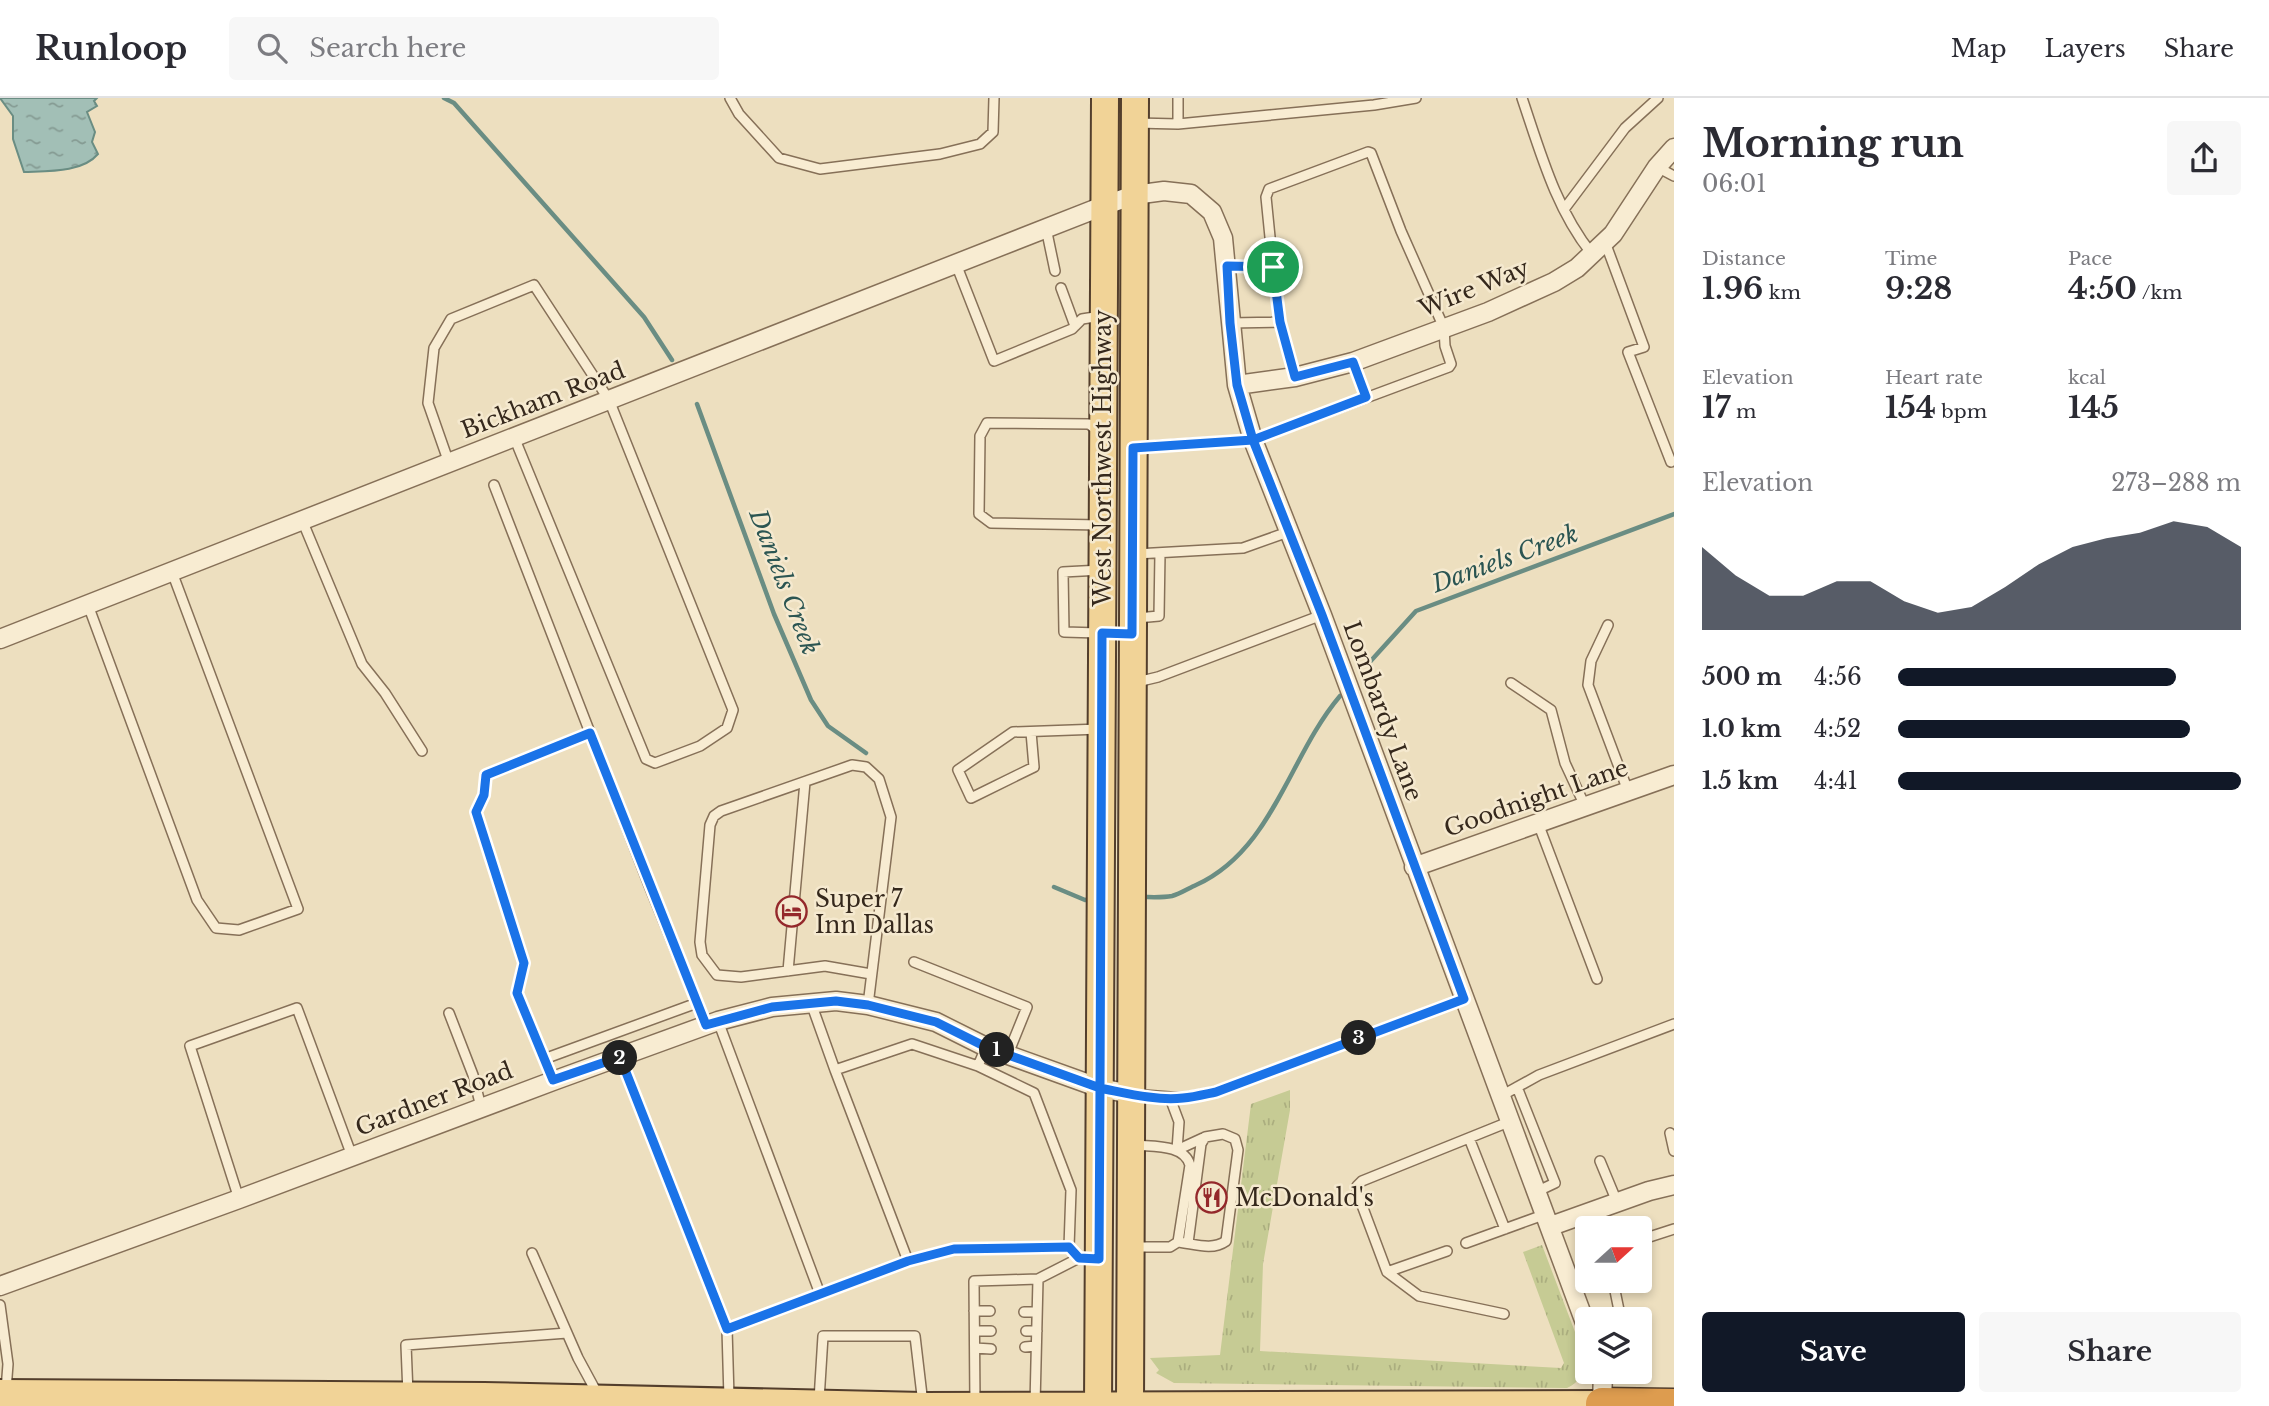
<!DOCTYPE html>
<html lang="en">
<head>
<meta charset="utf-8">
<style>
	body { margin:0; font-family:"Libre Baskerville",serif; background:#f7f7f7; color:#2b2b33; height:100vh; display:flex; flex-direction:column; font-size:26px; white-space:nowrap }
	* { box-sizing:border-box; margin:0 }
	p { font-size:23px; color:#7c7c81 }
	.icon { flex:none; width:38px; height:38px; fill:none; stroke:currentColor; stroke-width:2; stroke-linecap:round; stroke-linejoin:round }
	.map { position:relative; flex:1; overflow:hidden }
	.panel { display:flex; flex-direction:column; background:#fff; width:595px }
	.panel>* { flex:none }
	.needle { width:46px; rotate:69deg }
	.tools { position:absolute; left:1575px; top:1118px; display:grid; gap:14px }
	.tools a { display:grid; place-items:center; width:77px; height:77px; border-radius:7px; background:#fff; box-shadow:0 4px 10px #0003; font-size:35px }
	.pin { position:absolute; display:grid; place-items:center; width:60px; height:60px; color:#fff; margin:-30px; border:4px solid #fff; border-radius:50%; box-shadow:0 2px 7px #0007 }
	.km { position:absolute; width:35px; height:35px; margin:-18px; border-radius:50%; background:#222; color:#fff; font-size:19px; line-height:35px; text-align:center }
	.round { display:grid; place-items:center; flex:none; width:74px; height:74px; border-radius:7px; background:#f7f7f7 }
	.head { display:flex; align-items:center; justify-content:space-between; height:119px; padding:0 28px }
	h1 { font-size:38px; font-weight:700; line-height:52px }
	.figures { display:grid; grid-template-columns:repeat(3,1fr); gap:10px; height:119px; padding:7px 28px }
	.figures div { display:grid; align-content:center }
	.figures b { font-size:30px; font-weight:700 }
	.figures small { font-size:19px; font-weight:400 }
	.figures p { font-size:19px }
	.chart { height:196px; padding:14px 28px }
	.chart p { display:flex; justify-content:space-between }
	.chart svg { width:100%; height:126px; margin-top:7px; fill:#111827; opacity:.7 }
	.primary-button { display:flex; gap:14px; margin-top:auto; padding:14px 28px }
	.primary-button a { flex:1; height:80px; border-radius:7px; background:#111827; color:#fff; font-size:28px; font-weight:700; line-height:80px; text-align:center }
	.primary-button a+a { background:#f7f7f7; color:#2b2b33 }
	ul { padding:0 28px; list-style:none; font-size:23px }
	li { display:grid; grid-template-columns:112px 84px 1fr; align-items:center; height:52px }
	li i { height:18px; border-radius:9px; background:#111827 }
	header { display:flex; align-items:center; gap:42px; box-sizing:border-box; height:98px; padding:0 35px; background:#fff; border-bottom:2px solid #e1e1e2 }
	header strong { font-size:33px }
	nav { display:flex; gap:38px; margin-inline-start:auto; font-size:24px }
	.search { width:490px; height:63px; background:#f7f7f7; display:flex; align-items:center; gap:18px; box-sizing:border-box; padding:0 24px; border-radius:7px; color:#7c7c81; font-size:26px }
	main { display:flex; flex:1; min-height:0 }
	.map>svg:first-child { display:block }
	.grass { fill:url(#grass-tufts) }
	.water { fill:url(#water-ripples); stroke:#6a8d83; stroke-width:2 }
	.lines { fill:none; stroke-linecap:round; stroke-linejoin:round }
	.stream { stroke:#6a8d83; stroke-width:4.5 }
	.service-casing { stroke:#867058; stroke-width:12 }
	.minor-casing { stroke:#867058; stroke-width:21 }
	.primary-casing { stroke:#533e2c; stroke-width:30 }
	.motorway-casing { stroke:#533e2c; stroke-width:35 }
	.service { stroke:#f8ecd2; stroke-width:9 }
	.minor { stroke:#f8ecd2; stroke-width:18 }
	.primary { stroke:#f1d397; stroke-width:26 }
	.motorway { stroke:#dd9c4f; stroke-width:32 }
	.route-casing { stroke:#fff; stroke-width:14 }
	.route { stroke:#1a73e8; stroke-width:9 }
	.labels { text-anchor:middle; stroke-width:5; stroke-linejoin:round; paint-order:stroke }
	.street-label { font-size:23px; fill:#35281c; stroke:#f5e9cf }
	.poi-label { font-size:23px; fill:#35281c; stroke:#f5e9cf; text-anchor:start }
	.water-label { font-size:24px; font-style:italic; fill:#2b5552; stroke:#f5e9cf }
</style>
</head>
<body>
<header>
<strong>Runloop</strong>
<div class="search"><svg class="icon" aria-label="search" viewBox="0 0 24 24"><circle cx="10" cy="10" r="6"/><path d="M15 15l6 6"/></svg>Search here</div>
<nav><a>Map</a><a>Layers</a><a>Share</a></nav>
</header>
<main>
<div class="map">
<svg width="1674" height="1308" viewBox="0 0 1674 1308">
	<defs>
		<pattern id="grass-tufts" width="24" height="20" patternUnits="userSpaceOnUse" patternTransform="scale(1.75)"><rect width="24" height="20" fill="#c6cb94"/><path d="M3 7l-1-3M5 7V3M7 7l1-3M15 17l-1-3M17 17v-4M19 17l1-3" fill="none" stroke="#abae7f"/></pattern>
		<pattern id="water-ripples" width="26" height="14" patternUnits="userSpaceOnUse" patternTransform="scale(1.75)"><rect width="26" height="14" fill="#a2bfb6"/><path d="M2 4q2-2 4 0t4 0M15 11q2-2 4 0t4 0" fill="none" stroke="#859b93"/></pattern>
	</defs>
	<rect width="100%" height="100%" fill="#eddfbf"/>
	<path class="grass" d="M1290 992V1012L1263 1166 1260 1253 1561 1270 1564 1265 1523 1154 1542 1147 1586 1263C1585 1276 1578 1285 1567 1290L1174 1285 1156 1275 1159 1272 1150 1260 1220 1257 1251 1006Z"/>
	<path class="water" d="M97 0 94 3 97 8 87 14 95 34 92 44 98 56C82 75 47 73 24 74L13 41V18L0 0Z"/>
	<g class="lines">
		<path class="stream" d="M444 0 454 5 644 219 672 262
			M697 306 774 516 811 602 828 628 866 655
			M1368 566 1416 513 1674 416
			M1054 789 1085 802 1092 801
			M1140 799C1150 799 1162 800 1172 798 1180 796 1189 790 1196 787 1273 752 1289 658 1340 598"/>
		<defs>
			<path id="service" d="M730 0 739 16 779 60 820 71 940 56 980 46 993 34 994 0
				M1178 0V26
				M1522 0C1540 53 1556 112 1592 156
				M1136 25 1178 26 1374 7 1416 0
				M1657 69 1674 78
				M1565 110 1625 30 1658 0
				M1046 130 1055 173
				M1605 144 1644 249 1628 254 1671 364
				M956 166 994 263 1072 231 1082 221 1101 218
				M1227 168 1273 169 1280 224 1295 279
				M1061 190 1075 228
				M1230 225 1280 224
				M1353 264 1366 299
				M1099 334 1089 326 987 325 980 338 979 416 991 425 1101 427
				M1138 349 1253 342 1449 269 1451 266 1445 248 1444 230 1401 133 1371 55 1368 54 1269 91 1266 99 1273 169
				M449 365 428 305 434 250 451 221 534 187 609 302 733 612 727 630 700 648 655 665 646 661 514 339
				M494 387 649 787 706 927
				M302 422 362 566 385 595 422 653
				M1136 456 1243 450 1288 434
				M88 507 197 802 216 830 239 832 298 811 172 474
				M1137 520 1159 518 1160 455
				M1608 527 1591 563 1588 587 1628 693
				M1099 535 1064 534 1063 474 1101 472
				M1137 584 1158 579 1322 517
				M1511 585 1551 612 1565 665 1585 708
				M1031 634 1034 669 971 700 958 672 1013 634 1100 631
				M1538 725 1597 881
				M914 864 1027 909 1008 956
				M788 873 805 684
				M811 905 835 972 912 946 978 968
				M868 907 891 719 879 681 866 669 852 667 721 713 714 718 710 727 700 844 702 857 717 877 741 879 825 868 871 876
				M449 915 473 977 481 1009
				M718 923 820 1196
				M986 949 978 968 1034 995 1071 1092 1069 1149 1079 1160
				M620 959 727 1231
				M544 961 697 905
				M553 983 517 895 524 865 476 714 484 697 486 677 590 635
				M1517 989 1555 1085 1538 1093
				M1132 996 1183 1000 1216 994 1464 901
				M1501 998 1539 977 1674 926
				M1170 1000 1179 1024 1177 1052 1203 1040
				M1670 1035 1674 1053
				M1469 1040 1505 1131
				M1600 1063 1617 1104
				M239 1101 190 948 297 910 352 1058
				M1640 1142 1674 1131
				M1178 1144C1195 1146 1212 1153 1226 1143L1238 1052 1235 1041 1223 1036 1205 1039 1201 1046 1188 1145
				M1466 1145 1546 1116
				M1132 1149H1170L1178 1144 1190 1067C1184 1046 1153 1049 1135 1047
				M1447 1153 1387 1174 1419 1198 1504 1216
				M532 1155 578 1260 598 1297
				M908 1163 954 1151 1069 1149
				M1387 1174 1357 1094V1088L1362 1083 1511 1023
				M1038 1181 1079 1160 1098 1161
				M1613 1183 1621 1222
				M0 1207 8 1266 6 1292
				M974 1213H990
				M1024 1214H1037
				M975 1233H991
				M1026 1233H1037
				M1025 1249 1036 1248
				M975 1250 991 1251
				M408 1296 406 1247 567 1235
				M729 1300 727 1231 908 1163 835 972
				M819 1302 823 1238H915L923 1306
				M975 1306 974 1183 1038 1181 1035 1306"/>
			<path id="minor" d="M1237 287 1295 279 1353 264 1488 214 1554 184 1577 170 1613 136 1657 69 1674 50
				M0 541 1103 108 1134 97 1164 93 1191 96 1212 114 1223 140 1237 287 1253 342 1322 517 1587 1230
				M1414 769 1674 677
				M1551 1128 1649 1093 1674 1087
				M0 1188 239 1101 553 983 718 923 772 909 836 903 868 907 936 924 986 949 1100 990 1131 996
				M1602 1306 1603 1274"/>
			<path id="primary" d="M0 1295 484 1298 923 1308 1602 1306
				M1098 1308 1105 0
				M1130 1308 1135 0"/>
			<path id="motorway" d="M1602 1306 1674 1307"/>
		</defs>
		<use href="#service" class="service-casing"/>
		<use href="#minor" class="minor-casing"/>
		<use href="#primary" class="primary-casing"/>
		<use href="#motorway" class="motorway-casing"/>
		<use href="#service" class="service"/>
		<use href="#minor" class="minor"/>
		<use href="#primary" class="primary"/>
		<use href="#motorway" class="motorway"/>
	</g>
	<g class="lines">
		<defs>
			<path id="route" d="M1273 169 1227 168 1230 225 1237 287 1253 342 1133 350 1132 536 1102 535 1100 990 986 949 936 924 868 907 836 903 772 909 706 927 590 635 486 677 484 697 476 714 524 865 517 895 553 982 620 959 727 1231 908 1163 954 1151 1069 1149 1079 1160 1099 1161 1100 990C1126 995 1156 1003 1183 1000 1194 999 1206 996 1216 994L1464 901 1322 517 1253 342 1366 299 1353 264 1295 279 1280 224 1273 169"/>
		</defs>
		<use href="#route" class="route-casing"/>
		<use href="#route" class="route"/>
	</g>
	<defs>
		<symbol id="hotel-ring" viewBox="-11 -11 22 22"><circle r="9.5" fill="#f5e9cf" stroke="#94282b" stroke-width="1.5"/><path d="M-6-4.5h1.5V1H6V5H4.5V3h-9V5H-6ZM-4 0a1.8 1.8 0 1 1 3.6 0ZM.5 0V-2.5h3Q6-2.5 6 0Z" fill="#94282b"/></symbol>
		<symbol id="restaurant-ring" viewBox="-11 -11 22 22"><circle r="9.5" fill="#f5e9cf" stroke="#94282b" stroke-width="1.5"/><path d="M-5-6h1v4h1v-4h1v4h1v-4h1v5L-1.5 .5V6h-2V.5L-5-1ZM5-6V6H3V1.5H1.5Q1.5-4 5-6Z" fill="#94282b"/></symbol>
	</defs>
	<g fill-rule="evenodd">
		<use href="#hotel-ring" x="774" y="796" width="35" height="35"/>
		<use href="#restaurant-ring" x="1194" y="1082" width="35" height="35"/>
	</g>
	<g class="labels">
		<g class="street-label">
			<text transform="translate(1474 190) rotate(-22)" y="8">Wire Way</text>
			<text transform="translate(543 302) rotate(-21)" y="8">Bickham Road</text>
			<text transform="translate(1103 360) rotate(-90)" y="8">West Northwest Highway</text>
			<text transform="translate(1383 613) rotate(70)" y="8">Lombardy Lane</text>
			<text transform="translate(1536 700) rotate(-19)" y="8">Goodnight Lane</text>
			<text transform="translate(434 1001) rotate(-21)" y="8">Gardner Road</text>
		</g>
		<g class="poi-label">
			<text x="815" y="809">Super 7<tspan x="815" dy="26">Inn Dallas</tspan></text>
			<text x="1235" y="1108">McDonald's</text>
		</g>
		<g class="water-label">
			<text transform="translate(1505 461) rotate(-20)" y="8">Daniels Creek</text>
			<text transform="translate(784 484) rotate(69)" y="8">Daniels Creek</text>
		</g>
	</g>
</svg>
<div class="tools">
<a><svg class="needle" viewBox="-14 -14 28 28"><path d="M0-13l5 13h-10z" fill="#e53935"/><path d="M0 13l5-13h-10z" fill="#7c7c81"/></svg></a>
<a><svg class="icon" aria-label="layers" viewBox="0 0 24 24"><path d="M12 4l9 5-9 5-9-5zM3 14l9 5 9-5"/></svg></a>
</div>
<div class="pin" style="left:1273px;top:169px;background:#1e9e55"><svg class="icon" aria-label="arrive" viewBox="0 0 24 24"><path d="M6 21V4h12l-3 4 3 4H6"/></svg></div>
<b class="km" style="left:997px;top:952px">1</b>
<b class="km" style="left:620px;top:960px">2</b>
<b class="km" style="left:1359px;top:940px">3</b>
</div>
<section class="panel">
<div class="head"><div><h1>Morning run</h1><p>06:01</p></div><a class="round"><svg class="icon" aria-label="share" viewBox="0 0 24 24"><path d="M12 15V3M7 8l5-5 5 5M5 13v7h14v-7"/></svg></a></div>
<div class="figures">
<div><p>Distance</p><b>1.96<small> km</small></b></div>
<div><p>Time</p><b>9:28</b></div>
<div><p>Pace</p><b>4:50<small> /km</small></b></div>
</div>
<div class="figures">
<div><p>Elevation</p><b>17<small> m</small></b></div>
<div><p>Heart rate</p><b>154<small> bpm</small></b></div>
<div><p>kcal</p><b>145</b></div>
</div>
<div class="chart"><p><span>Elevation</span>273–288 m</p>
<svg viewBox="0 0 160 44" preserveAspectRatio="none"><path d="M0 44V15L10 25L20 32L30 32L40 27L50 27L60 34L70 38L80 36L90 29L100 21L110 15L120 12L130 10L140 6L150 8L160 15V44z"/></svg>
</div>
<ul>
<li><b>500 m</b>4:56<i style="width:81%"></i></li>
<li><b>1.0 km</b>4:52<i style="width:85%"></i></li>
<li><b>1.5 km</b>4:41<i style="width:100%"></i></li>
</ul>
<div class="primary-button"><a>Save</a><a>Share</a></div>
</section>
</main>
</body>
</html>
